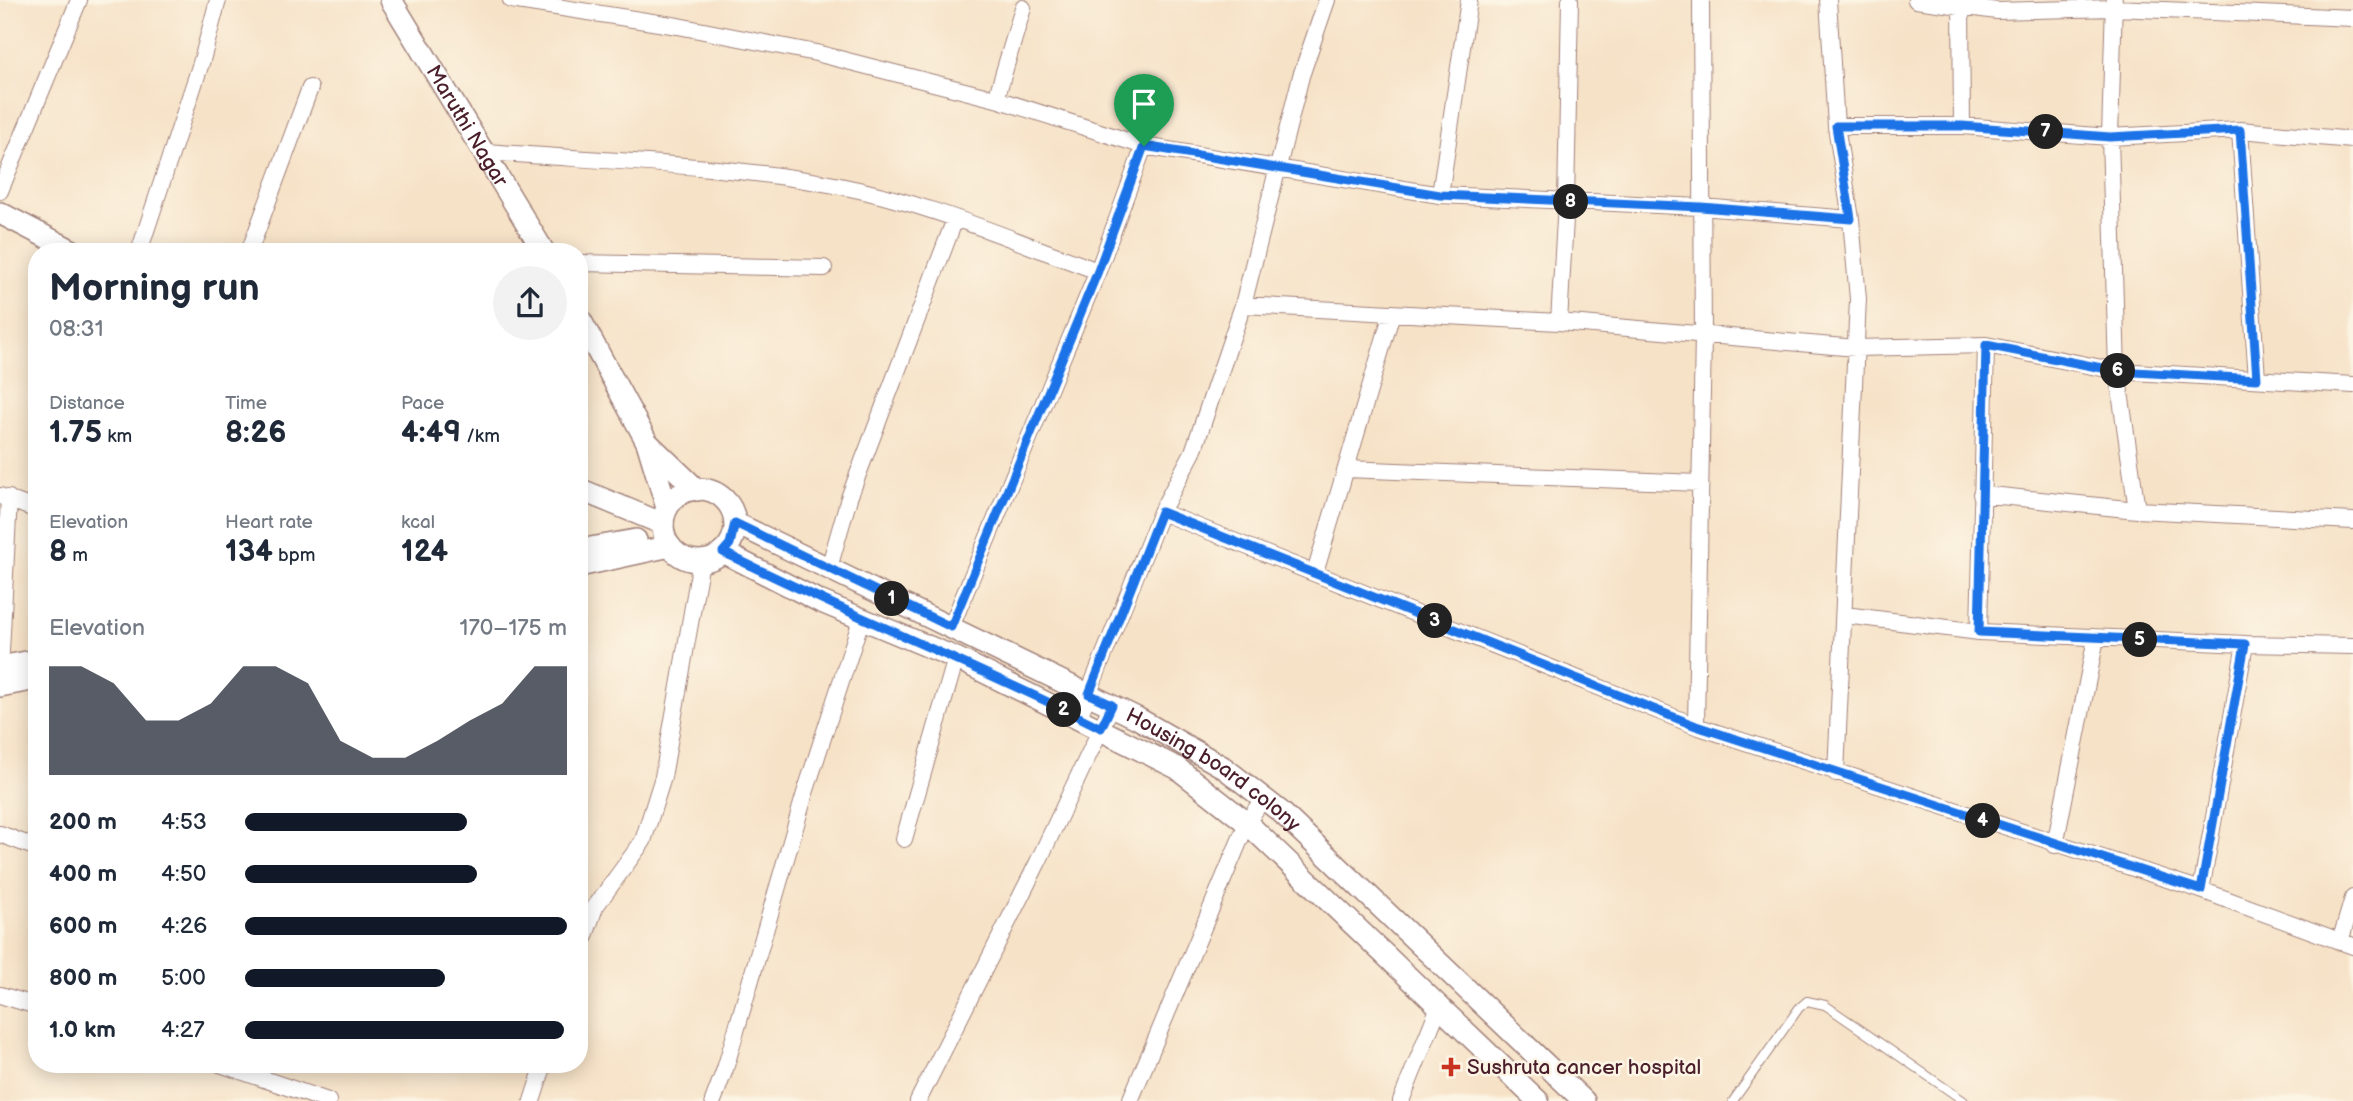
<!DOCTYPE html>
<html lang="en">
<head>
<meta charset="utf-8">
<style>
	body { margin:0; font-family:"Balsamiq Sans",sans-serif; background:#f2f2f3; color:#1f2937; height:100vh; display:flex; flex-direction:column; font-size:26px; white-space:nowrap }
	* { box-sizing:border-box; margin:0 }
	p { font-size:23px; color:#747a83 }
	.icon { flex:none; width:38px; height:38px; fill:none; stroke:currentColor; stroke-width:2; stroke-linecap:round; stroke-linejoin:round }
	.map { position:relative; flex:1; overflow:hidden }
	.details { position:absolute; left:28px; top:243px; width:560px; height:830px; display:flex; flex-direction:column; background:#fff; border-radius:28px; box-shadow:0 4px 18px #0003 }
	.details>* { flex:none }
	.pin { position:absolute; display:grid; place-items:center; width:60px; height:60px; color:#fff; margin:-72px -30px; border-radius:50% 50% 50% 0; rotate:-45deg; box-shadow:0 0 7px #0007 }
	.pin .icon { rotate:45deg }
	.km { position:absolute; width:35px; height:35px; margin:-18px; border-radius:50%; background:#222; color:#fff; font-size:19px; line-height:35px; text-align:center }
	.round { display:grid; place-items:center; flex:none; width:74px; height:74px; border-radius:37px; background:#f2f2f3 }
	.summary { display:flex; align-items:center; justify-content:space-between; height:119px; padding:0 21px }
	h1 { font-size:38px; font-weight:600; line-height:52px }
	.stats { display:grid; grid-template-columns:repeat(3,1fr); gap:10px; height:119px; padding:7px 21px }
	.stats div { display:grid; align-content:center }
	.stats b { font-size:30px; font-weight:600 }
	.stats small { font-size:19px; font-weight:400 }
	.stats p { font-size:19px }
	.chart { height:196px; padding:14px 21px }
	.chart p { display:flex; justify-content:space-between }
	.chart svg { width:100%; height:126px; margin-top:7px; fill:#111827; opacity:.7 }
	ul { padding:0 21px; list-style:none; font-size:23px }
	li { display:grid; grid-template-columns:112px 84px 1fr; align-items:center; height:52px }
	li i { height:18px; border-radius:9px; background:#111827 }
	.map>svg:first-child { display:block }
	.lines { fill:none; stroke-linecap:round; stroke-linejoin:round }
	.service-casing { stroke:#a08079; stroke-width:10 }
	.minor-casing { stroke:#a08079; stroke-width:18 }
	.tertiary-casing { stroke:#a08079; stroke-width:24 }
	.service { stroke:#fff; stroke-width:8 }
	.minor { stroke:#fff; stroke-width:16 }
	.tertiary { stroke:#fff; stroke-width:21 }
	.route-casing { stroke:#fff; stroke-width:14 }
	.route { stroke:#1a73e8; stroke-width:9 }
	.poi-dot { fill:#c8321e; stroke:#fcf5e5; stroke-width:2.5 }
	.labels { text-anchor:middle; stroke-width:5; stroke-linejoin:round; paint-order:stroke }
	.street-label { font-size:21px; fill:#4a1f2b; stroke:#fcf5e5 }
	.poi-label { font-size:21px; fill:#4a1f2b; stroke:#fcf5e5; text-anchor:start }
</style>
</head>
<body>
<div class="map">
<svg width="2353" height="1101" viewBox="0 0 2353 1101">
	<rect width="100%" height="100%" fill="#fcf5e5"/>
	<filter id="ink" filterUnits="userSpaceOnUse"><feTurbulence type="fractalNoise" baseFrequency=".0143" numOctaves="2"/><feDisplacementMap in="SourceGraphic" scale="14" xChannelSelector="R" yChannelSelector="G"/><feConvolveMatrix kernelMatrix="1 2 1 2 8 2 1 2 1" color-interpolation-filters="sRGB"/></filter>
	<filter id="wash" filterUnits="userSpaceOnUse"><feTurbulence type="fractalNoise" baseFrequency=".00686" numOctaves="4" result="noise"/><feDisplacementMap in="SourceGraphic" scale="28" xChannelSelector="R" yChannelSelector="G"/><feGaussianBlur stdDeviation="1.57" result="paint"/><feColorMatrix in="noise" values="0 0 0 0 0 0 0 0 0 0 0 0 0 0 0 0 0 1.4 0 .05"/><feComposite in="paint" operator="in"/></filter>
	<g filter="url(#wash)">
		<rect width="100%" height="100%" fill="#f6e2c7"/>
	</g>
	<g filter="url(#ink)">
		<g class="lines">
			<defs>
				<path id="service" d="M1733 1101 1799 1008 1807 1001 1825 1005 1964 1101"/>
				<path id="minor" d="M511 0 678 26 816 53 996 99 1144 146 1440 195 1701 207 1851 219
					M1828 0 1836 126
					M1916 0 1997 11 2115 8 2353 18
					M1961 0 1962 126
					M2114 0 2110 137 2117 371 2137 510
					M996 99 1023 8
					M2240 130 2257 379
					M486 152C603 161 724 164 840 186 928 203 1014 241 1098 271
					M0 191 79 0
					M1440 195 1469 0
					M139 252 202 60 218 0
					M249 252 310 88
					M579 263 824 268
					M1243 305 1559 322 1856 348 1986 345 2117 371 2353 385
					M1559 322 1566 202 1570 0
					M1346 469 1699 483
					M1981 494 2137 510 2353 521
					M0 496 37 510
					M1161 512 1696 726 2201 890 2353 946
					M829 568 849 498 955 219
					M1315 573 1392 313
					M1845 615 1979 632 2245 644
					M951 627 1098 271 1144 146
					M1979 632 1986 345
					M0 670 9 498
					M1079 717 1161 512 1193 452 1243 305 1301 76 1327 0
					M1696 726 1703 335 1701 0
					M1836 773 1858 299 1851 219 1836 126H1962L2110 137 2240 130 2353 140
					M0 834 37 848
					M904 839 956 658
					M2055 845 2096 638
					M2201 890 2245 644 2353 646
					M2340 942 2353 898
					M579 953 595 907 643 841 663 777 701 561
					M0 995 37 1006
					M220 1064 328 1101
					M532 1101 544 1064
					M713 1101 725 1069 805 793 862 617
					M918 1101 1038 862 1112 705
					M1130 1101 1247 823 1263 798
					M1401 1101 1440 1004"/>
				<g id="tertiary">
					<path id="s1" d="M391 0 544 252"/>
					<path d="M0 213 75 252"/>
					<path d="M579 317 647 442"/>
					<path d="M579 489 663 524"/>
					<circle cx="699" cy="525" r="36"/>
					<path d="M667 508 647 442 697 490"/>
					<path id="s2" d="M735 523 1137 718 1223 767 1281 812 1584 1101"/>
					<path d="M579 550 636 540"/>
					<path d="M723 552 819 601 956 658 1177 768 1247 823 1538 1101"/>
					<path d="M579 566 670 546"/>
					<path d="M0 667 37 660"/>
					<path d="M0 686 37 679"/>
				</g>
			</defs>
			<use href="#service" class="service-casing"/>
			<use href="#minor" class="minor-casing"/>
			<use href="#tertiary" class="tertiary-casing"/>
			<use href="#service" class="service"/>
			<use href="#minor" class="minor"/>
			<use href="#tertiary" class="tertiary"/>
		</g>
	</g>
	<g class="lines" filter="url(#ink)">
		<defs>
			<path id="route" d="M1836 126H1962L2110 137 2240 130 2257 379 2117 371 1986 345 1979 632 2245 644 2201 890 1696 726 1161 512 1089 694 1112 705 1101 728C977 665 847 615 723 552L730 544 735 523 951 627 1098 271 1144 146 1440 195 1701 207 1851 219Z"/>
		</defs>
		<use href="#route" class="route-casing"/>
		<use href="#route" class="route"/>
	</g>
	<path class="poi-dot" d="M1447.5 1056.5h7v7h7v7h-7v7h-7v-7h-7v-7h7z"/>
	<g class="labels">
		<g class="street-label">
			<text dy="7" stroke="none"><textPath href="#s1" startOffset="147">Maruthi Nagar</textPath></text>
			<text dy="7" stroke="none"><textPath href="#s2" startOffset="539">Housing board colony</textPath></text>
		</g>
		<g class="poi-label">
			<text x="1467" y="1074">Sushruta cancer hospital</text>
		</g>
	</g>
</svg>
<div class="pin" style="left:1144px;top:146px;background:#1e9e55"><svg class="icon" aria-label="arrive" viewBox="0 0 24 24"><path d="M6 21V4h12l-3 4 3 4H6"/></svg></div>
<b class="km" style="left:892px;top:599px">1</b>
<b class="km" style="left:1064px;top:710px">2</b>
<b class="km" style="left:1435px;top:621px">3</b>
<b class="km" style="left:1983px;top:821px">4</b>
<b class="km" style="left:2140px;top:640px">5</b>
<b class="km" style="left:2118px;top:371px">6</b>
<b class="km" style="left:2046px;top:132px">7</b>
<b class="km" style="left:1571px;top:202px">8</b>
<section class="details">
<div class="summary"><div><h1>Morning run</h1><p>08:31</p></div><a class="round"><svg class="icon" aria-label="share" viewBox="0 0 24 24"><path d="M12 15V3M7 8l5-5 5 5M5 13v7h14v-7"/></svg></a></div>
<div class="stats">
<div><p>Distance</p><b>1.75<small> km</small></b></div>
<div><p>Time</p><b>8:26</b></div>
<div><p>Pace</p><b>4:49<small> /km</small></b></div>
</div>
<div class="stats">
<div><p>Elevation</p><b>8<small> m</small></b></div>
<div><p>Heart rate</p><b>134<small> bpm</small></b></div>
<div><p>kcal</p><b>124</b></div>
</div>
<div class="chart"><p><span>Elevation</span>170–175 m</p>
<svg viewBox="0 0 160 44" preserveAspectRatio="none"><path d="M0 44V6L10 6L20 12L30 25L40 25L50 19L60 6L70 6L80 12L90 32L100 38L110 38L120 32L130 25L140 19L150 6L160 6V44z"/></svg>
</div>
<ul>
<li><b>200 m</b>4:53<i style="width:69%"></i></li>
<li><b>400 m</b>4:50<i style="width:72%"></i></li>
<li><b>600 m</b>4:26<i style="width:100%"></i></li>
<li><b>800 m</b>5:00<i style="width:62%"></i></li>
<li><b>1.0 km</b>4:27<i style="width:99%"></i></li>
</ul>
</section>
</div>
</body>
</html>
